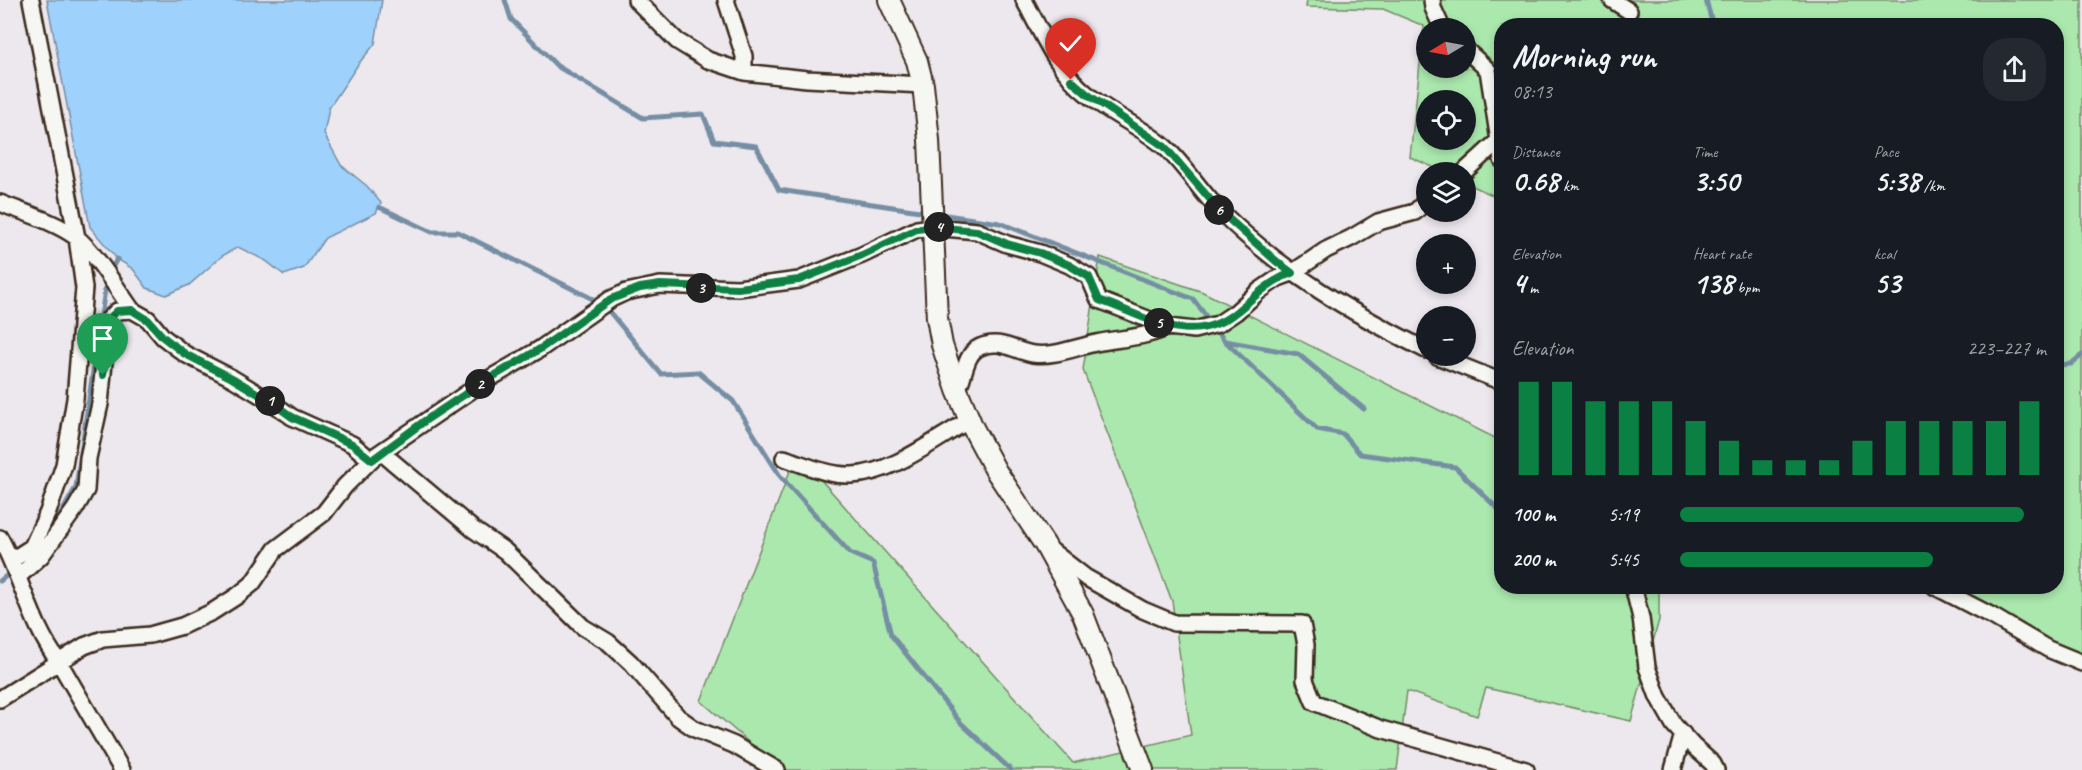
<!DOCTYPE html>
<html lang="en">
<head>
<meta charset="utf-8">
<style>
	body { margin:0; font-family:Caveat,sans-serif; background:#242831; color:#f1f3f6; height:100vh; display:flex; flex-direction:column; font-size:22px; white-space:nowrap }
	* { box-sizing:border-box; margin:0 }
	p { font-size:20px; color:#9ea1a6 }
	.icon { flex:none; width:33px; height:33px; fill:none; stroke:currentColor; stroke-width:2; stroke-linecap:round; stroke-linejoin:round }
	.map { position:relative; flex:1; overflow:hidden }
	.details { position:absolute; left:1494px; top:18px; width:570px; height:576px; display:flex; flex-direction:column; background:#171b24; border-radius:24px; box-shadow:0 3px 9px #0003 }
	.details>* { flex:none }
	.needle { width:39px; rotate:260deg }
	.tools { position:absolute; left:1416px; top:18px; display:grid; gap:12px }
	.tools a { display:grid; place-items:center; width:60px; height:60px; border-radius:50%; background:#171b24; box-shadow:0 3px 9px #0003; font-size:30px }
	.pin { position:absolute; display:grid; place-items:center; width:51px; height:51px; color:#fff; margin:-62px -26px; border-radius:50% 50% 50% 0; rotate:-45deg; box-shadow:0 0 6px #0007 }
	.pin .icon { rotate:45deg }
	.km { position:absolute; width:30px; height:30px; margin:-15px; border-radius:50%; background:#222; color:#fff; font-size:16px; line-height:30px; text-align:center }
	.round { display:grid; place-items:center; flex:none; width:63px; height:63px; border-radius:24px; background:#242831 }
	.head { display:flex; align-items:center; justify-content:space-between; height:102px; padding:0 18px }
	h1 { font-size:33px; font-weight:800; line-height:45px }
	.metrics { display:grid; grid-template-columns:repeat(3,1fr); gap:9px; height:102px; padding:6px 18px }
	.metrics div { display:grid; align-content:center }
	.metrics b { font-size:30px; font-weight:800 }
	.metrics small { font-size:16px; font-weight:400 }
	.metrics p { font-size:16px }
	.chart { height:168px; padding:12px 18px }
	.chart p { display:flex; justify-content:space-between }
	.chart svg { width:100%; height:108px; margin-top:6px; stroke:#0b8043; stroke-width:6 }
	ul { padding:0 18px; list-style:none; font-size:20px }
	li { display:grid; grid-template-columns:96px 72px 1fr; align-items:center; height:45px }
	li i { height:15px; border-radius:8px; background:#0b8043 }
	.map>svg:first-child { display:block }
	.green { fill:#abe8ae; stroke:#738966; stroke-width:1.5; fill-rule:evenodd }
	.water { fill:#9ed1fc; stroke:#768ea3; stroke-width:1.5 }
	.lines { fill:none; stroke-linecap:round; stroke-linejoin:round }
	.stream { stroke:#768ea3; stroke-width:5 }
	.minor-casing { stroke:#3b2a1e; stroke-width:20 }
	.tertiary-casing { stroke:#3b2a1e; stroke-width:24 }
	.minor { stroke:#f6f6f2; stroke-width:15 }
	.tertiary { stroke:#f6f6f2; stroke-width:20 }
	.route-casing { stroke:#fff; stroke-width:12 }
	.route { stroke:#0b8043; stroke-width:8 }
</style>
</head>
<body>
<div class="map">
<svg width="2082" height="770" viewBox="0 0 2082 770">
	<rect width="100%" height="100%" fill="#ede8ee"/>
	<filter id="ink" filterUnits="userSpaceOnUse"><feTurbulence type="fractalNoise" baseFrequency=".0167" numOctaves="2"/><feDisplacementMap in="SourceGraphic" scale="12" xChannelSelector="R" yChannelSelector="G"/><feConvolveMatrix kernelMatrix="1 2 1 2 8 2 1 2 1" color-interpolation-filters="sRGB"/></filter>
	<g filter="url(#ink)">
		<path class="green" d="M1307 0H2082V661L1944 587 2056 586V26H1502L1501 199 1466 183V172H1444L1410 157 1424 26 1383 9 1306 7ZM1426 28H1466V68H1426ZM1426 100H1466V140H1426Z
			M1100 257 1203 292 1501 441 1502 586 1659 587V620L1631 721 1486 688 1477 716 1407 691 1397 770H781L701 701 797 453 1073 763 1191 735 1172 601 1083 370Z"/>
		<path class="water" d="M47 0H382L375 44 359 63 329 108 324 134 341 165 367 186 381 203 376 213 325 238 304 268 284 275 266 261 238 247 222 256 189 285 166 295 147 288 133 269 117 259 90 227Z"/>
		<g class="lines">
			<path class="stream" d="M505 0 511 19 557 66 643 118 703 114 714 141 756 146 779 190 1000 223 1193 299 1224 340 1317 429 1343 434 1360 454 1455 467 1502 513
				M1706 0 1713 26
				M379 207 432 232H458L603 304 661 374 698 372 733 401 780 476 850 553 873 563 891 635 960 722 1011 770
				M1225 341 1298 354 1364 409
				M2056 365 2071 364 2082 355
				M52 530 76 487 107 276 117 259
				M0 581 27 559"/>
			<defs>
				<path id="minor" d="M636 0 677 41 708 60 744 72 807 79 923 85
					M726 0 744 56V72
					M1024 0C1042 33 1057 70 1087 94 1111 115 1143 127 1166 148 1187 168 1202 194 1223 214 1285 274 1350 312 1426 350
					M1432 0 1433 8 1442 28
					M1612 0 1629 11
					M1466 50 1488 70 1502 160
					M1464 172 1498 141
					M0 203C25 213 53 221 76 237 95 252 117 289 132 310
					M1437 356 1502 382
					M957 390C965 377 964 354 980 347 1000 338 1014 351 1033 354 1054 357 1076 347 1096 343 1120 338 1145 338 1168 327
					M381 452 474 530 505 551 583 627 608 642 631 663 678 717 695 729 734 745 777 770
					M784 458C805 465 829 476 852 475 892 474 935 439 970 420
					M0 538C22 578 31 625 59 662L122 770
					M1049 549 1085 577 1143 610 1174 623 1302 624 1306 645 1305 680 1314 702 1381 729 1526 770
					M12 560 32 547 48 512 64 465 75 399 84 288 77 238 31 0
					M19 576 41 556 75 509 86 490 88 458 100 404 108 320 117 311 132 310 148 319 163 337 185 354 232 378 270 401 292 417 352 444 371 460
					M1633 586 1641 618 1647 667 1658 697 1674 725 1693 746 1713 764 1716 770
					M1934 586 1992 616 2048 649 2082 663
					M0 699 84 646 103 639 150 635 182 626 212 612 237 596 252 584 276 549 324 513 345 486 375 456 482 383 540 349 611 299 626 292 660 285 738 288 799 280 862 255 917 229 933 227 977 231 1007 244 1040 253 1069 265 1089 277 1099 300 1168 327 1194 330 1218 324 1236 312 1259 291 1278 278 1292 273 1326 250 1351 238 1378 222 1415 212 1426 201
					M1673 770 1683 734"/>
				<path id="tertiary" d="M889 0 917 61 923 85 929 140 937 318 942 345 957 390 973 428 996 471 1045 545 1083 614 1143 770"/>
			</defs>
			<use href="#minor" class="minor-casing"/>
			<use href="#tertiary" class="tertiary-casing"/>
			<use href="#minor" class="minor"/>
			<use href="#tertiary" class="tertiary"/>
		</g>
	</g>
	<g class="lines" filter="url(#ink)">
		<defs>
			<path id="route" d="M103 375 108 320 117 311 132 310 148 320 163 337 185 354 232 378 270 401 292 417 352 444 372 460 426 420 482 383 540 349 611 299 640 288 660 285 738 288 799 280 862 255 917 229 933 227 977 231 1007 244 1040 253 1069 265 1089 277 1099 300C1146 316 1191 349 1236 312 1255 297 1269 281 1292 273L1276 261 1221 212 1165 147 1087 94 1071 80"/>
		</defs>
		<use href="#route" class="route-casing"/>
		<use href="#route" class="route"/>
	</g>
</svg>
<div class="tools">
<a><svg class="needle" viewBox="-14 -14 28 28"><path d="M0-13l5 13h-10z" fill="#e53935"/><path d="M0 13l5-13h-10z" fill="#9ea1a6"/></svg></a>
<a><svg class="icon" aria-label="locate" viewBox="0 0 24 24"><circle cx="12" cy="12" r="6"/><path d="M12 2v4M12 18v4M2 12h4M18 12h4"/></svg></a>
<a><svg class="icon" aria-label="layers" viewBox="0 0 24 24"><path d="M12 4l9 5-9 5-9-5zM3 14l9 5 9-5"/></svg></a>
<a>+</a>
<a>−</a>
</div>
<div class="pin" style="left:103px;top:375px;background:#1e9e55"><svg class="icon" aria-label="arrive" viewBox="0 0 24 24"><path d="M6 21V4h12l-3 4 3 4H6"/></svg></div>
<div class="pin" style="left:1071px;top:80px;background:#d93025"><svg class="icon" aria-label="check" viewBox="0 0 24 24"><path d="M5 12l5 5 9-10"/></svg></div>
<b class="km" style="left:270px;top:401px">1</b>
<b class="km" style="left:480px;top:384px">2</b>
<b class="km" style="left:701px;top:288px">3</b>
<b class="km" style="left:939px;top:227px">4</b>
<b class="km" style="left:1159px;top:323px">5</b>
<b class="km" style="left:1219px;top:210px">6</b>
<section class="details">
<div class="head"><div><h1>Morning run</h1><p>08:13</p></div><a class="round"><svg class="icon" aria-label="share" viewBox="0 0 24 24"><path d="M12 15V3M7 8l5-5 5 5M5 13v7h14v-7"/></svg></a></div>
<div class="metrics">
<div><p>Distance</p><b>0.68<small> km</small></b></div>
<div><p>Time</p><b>3:50</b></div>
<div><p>Pace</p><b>5:38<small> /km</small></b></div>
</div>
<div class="metrics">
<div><p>Elevation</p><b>4<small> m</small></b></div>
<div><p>Heart rate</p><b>138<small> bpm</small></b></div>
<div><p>kcal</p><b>53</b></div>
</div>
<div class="chart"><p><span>Elevation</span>223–227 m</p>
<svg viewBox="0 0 160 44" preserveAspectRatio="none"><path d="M5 44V6M15 44V6M25 44V14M35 44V14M45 44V14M55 44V22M65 44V30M75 44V38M85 44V38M95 44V38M105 44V30M115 44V22M125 44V22M135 44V22M145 44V22M155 44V14"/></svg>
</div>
<ul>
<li><b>100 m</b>5:19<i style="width:94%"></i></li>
<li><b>200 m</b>5:45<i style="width:69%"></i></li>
</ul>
</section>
</div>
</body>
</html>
